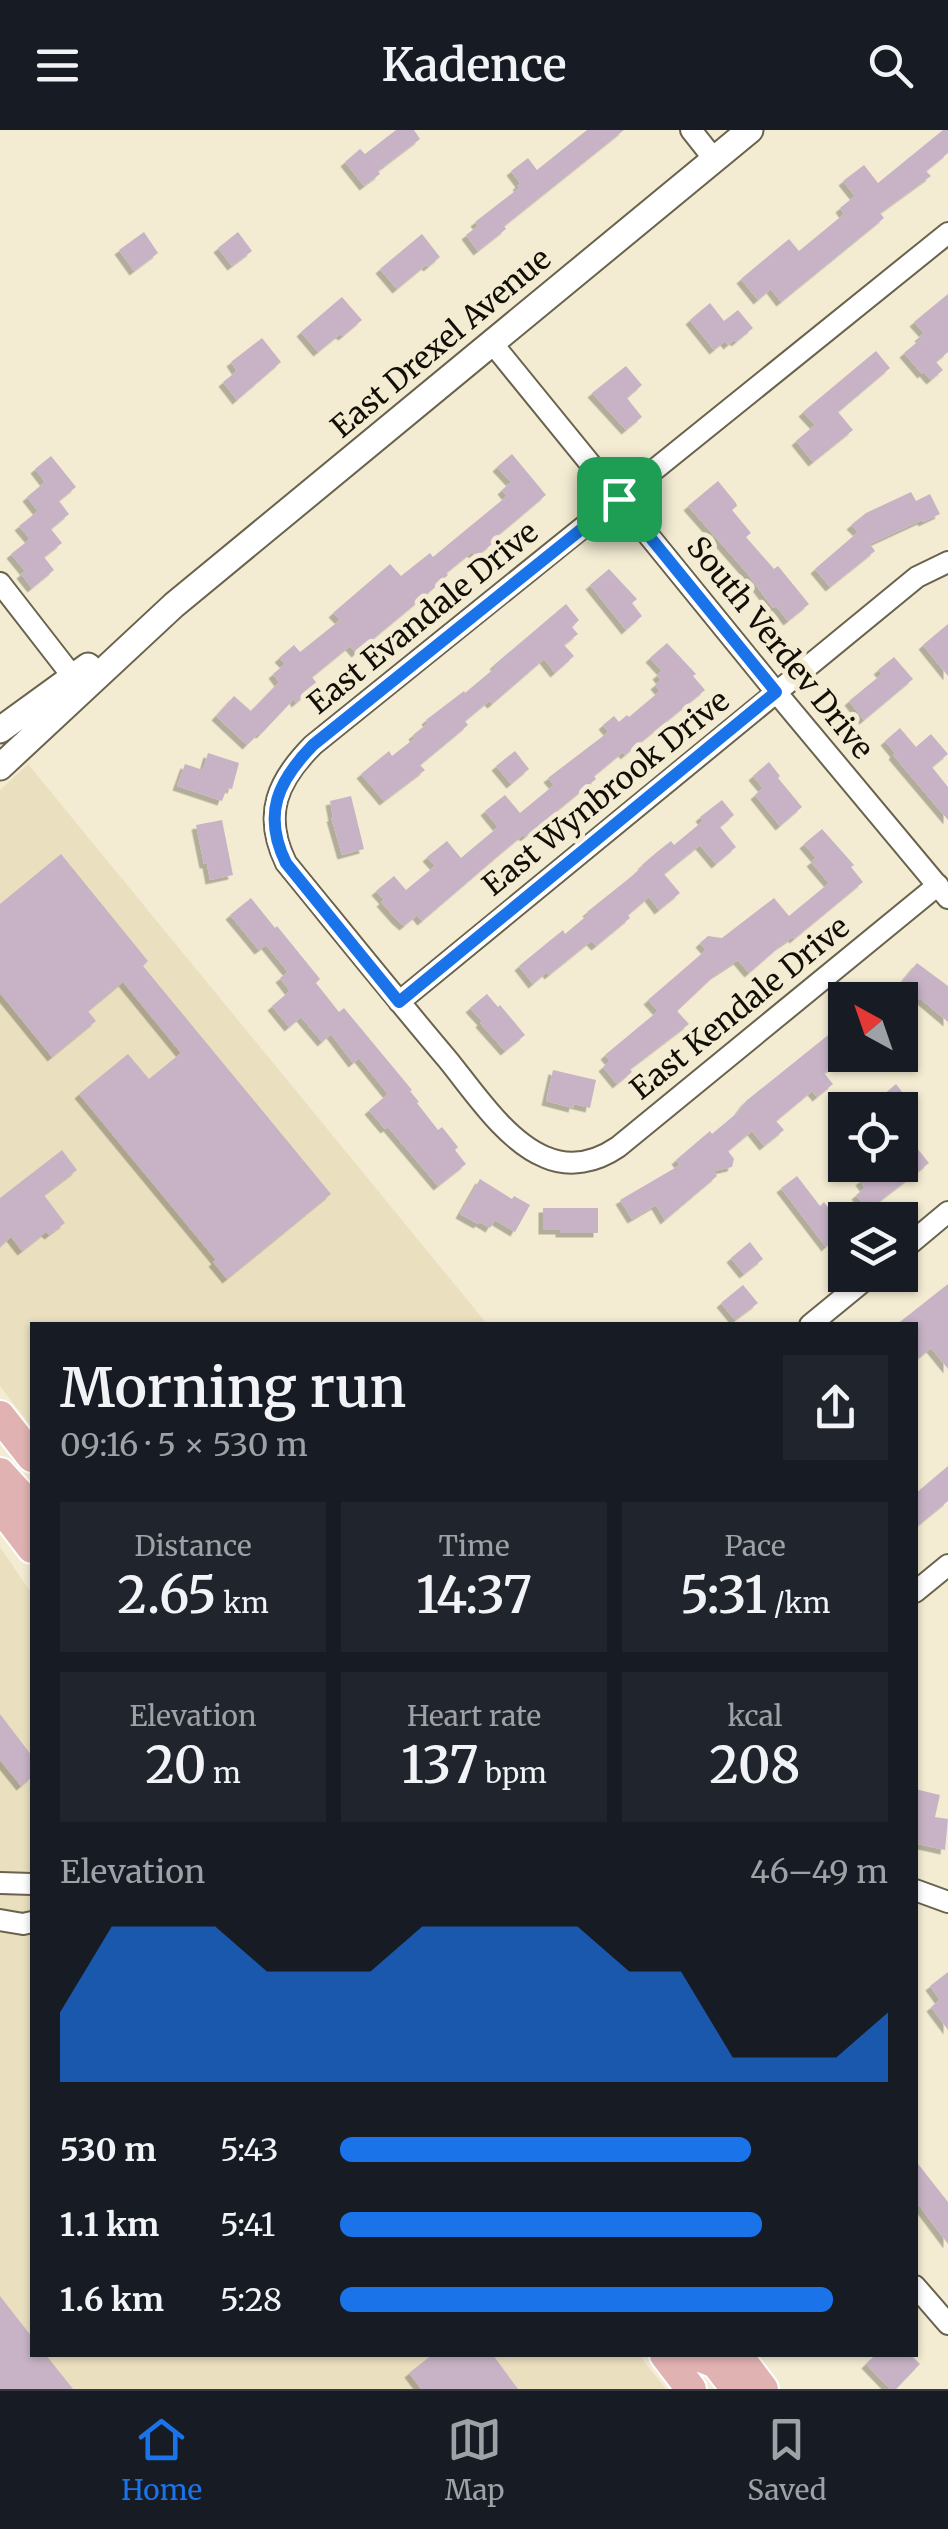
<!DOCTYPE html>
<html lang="en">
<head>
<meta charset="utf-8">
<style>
	body { margin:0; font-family:Merriweather,serif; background:#20242c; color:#f1f3f6; height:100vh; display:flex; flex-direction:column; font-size:38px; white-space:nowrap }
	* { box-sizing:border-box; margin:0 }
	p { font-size:32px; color:#9ea1a6 }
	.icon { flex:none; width:55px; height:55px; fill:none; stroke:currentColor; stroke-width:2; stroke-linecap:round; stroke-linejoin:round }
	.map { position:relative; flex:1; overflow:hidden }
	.drawer { position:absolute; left:30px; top:1192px; width:888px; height:1035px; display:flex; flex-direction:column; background:#171b24; border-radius:0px; box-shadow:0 2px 8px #0004 }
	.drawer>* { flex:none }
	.needle { width:65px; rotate:320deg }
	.fabs { position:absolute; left:828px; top:852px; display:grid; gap:20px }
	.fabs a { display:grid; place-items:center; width:90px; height:90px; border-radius:0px; background:#171b24; box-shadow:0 2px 8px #0004; font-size:50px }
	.pin { position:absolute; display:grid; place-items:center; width:85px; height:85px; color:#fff; margin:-42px; border-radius:20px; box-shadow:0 5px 15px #0006 }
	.round { display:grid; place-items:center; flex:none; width:105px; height:105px; border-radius:0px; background:#20242c }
	.head { display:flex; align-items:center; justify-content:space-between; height:170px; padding:0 30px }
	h1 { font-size:55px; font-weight:600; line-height:75px }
	.stats { display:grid; grid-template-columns:repeat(3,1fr); gap:15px; height:170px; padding:10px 30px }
	.stats div { display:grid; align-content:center; border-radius:0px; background:#20242c; text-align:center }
	.stats b { font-size:50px; font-weight:600 }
	.stats small { font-size:28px; font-weight:400 }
	.stats p { font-size:28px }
	.chart { height:280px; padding:20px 30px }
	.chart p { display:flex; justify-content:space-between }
	.chart svg { width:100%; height:180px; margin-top:10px; fill:#1a73e8; opacity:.7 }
	ul { padding:0 30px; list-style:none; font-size:32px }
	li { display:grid; grid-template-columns:160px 120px 1fr; align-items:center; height:75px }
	li i { height:25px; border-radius:12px; background:#1a73e8 }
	header { display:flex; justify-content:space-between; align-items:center; height:130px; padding:0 30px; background:#171b24; font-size:45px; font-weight:600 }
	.tab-bar { display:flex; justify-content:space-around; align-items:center; height:140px; border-top:2px solid #363941; background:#171b24; font-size:28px; color:#9ea1a6 }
	.tab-bar a { display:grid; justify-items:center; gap:5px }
	.tab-bar .selected { color:#1a73e8 }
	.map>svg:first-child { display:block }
	.built { fill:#eae0c0 }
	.building { fill:#c7b3c5; filter:url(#shadow) }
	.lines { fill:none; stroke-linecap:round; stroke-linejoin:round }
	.minor-casing { stroke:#69624d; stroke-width:24 }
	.tertiary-casing { stroke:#69624d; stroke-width:29 }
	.primary-casing { stroke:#fff; stroke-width:34 }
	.minor { stroke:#fff; stroke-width:20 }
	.tertiary { stroke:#fff; stroke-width:25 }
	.primary { stroke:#e0b2b1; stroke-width:30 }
	.route-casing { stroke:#fff; stroke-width:20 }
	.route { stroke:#1a73e8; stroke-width:12 }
	.labels { text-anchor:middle; stroke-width:10; stroke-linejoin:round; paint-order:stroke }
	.street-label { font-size:30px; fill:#120f07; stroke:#f3ecd3 }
</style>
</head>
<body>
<header><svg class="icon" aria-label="menu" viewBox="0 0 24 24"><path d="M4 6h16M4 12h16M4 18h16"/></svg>Kadence<svg class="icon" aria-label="search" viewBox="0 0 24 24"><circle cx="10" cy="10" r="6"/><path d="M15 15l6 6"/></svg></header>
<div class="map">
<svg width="948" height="2259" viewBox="0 0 948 2259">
	<defs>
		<filter id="shadow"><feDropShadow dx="-4.5" dy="4.5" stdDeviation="0" flood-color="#0004"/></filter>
	</defs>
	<rect width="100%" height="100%" fill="#f3ecd3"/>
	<path class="built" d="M28 634 488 1195H32V1298L0 1256V660Z
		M0 1417 32 1464V2225H639L666 2259H0Z"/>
	<path class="building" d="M396 0H414L420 9 378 41 380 44 364 56 345 32 360 19 365 24Z
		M587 0H624L504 96 506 99 478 121 466 105 478 96 475 92 519 58 517 56 520 53 511 41 528 28 537 40Z
		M943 0H948V23L926 41 931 46 880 83 884 88 781 172 771 159 758 170 741 149 789 109 799 121 844 84 840 78 855 66 843 51 864 35 878 53Z
		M144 102 158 123 134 141 119 120Z
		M238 102 252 121 232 136 218 118Z
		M422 104 440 127 428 137 426 135 397 159 380 139Z
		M948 164V222L936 232 943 240 931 250 924 242 922 244 904 223 921 209 919 207 924 203 914 192Z
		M342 167 362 190 343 206 340 204 318 222 301 202Z
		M710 173 724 191 738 180 753 198 736 212 734 210 728 215 725 211 714 220 690 190Z
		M262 208 281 232 237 270 223 252 237 241 231 232Z
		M876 221 890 238 838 282 853 300 813 332 796 311 815 295 803 282Z
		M626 236 642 255 627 268 642 287 626 300 592 263Z
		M512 324 546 365 490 412 492 414 476 427 472 422 446 443 448 445 426 465 356 523 350 516 312 547 318 555 296 573 294 569 261 604 259 603 247 615 216 586 234 566 251 581 279 552 273 544 285 534 279 528 294 515 300 522 340 490 333 483 390 434 401 446 430 423 433 427 507 366 502 360 511 352 497 337Z
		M51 326 76 357 59 371 69 384 51 399 62 413 44 427 54 440 32 458 21 444 25 441 11 424 30 409 19 396 38 381 27 367 45 352 35 339Z
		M718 351 736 373 737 376 732 380 751 403 746 407 774 439 778 436 809 474 788 491 776 476 773 478 747 443 688 376Z
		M911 362 916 371 930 364 940 384 923 392 922 390 870 414 875 421 830 457 815 439 858 402 851 395 866 383Z
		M609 439 637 469 632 473 642 486 626 500 590 455Z
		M566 474 579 490 572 497 578 504 564 515 574 526 555 543 544 529 492 574 489 571 465 591 468 595 420 635 425 640 384 671 361 644 389 621 392 626 415 608 413 605 428 593 426 590 464 561 465 563 496 537 494 535Z
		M948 494V546L923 515Z
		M667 513 696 544 693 546 705 560 625 625 623 622 594 646 596 649 525 707 523 705 506 719 422 791 417 785 404 796 396 789 381 772 384 770 376 761 394 746 406 760 435 736 427 727 447 711 461 728 498 697 485 681 505 665 520 683 554 655 548 648 607 603 608 601 603 595 614 586 619 592 627 585 629 587 660 561 655 555 661 550 657 545 662 541 650 528Z
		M894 527 913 549 864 590 849 571 882 544 878 540Z
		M900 598 916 617 931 604 948 624 932 637 948 657V690L893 625 895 623 885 611Z
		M515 621 529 639 511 654 496 636Z
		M208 623 239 633 232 659 227 658 222 671 177 656 185 634 203 640Z
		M769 632 780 646 778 648 802 677 780 696 755 665 763 658 753 646Z
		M351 666 364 719 342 725 331 687H333L330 671Z
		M722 670 734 685 720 697 736 717 716 734 700 715 664 744 680 763 659 780 649 767 628 785 630 788 596 816 591 811 549 845 547 842 533 854 519 836 563 800 565 804 589 784 587 782 632 746 643 736 642 735 657 722 671 711 674 715 703 691 700 687Z
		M222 690 233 745 210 750 207 734H204L196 695Z
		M822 699 854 735 851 737 863 752 794 809 793 807 780 816 749 843 738 830 715 845 677 881 689 894 630 939 632 942 617 954 603 937 610 931 605 925 658 881 648 870 706 820 700 813 708 806 722 808 774 768 789 786 829 753 811 732 816 728 804 714Z
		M61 724 148 831 143 836 331 1064 227 1149 213 1132 216 1130 79 964 128 924 149 949 181 923 123 852 88 881 96 891 52 927 0 863V774Z
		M251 768 275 798 277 796 320 849 316 853 339 882 344 878 412 960 410 961 419 972 417 973 438 1000 442 997 458 1017 455 1020 466 1034 438 1056 388 997 385 999 369 980 388 964 359 928 353 933 331 904 322 912 301 887 289 897 272 876 290 861 280 848 288 842 266 815 259 820 230 785Z
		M917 833 948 856V892L922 870H887Z
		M487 864 498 877 500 875 525 905 505 921 480 893 482 891 470 878Z
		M832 902 845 918V921L834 930 837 934 824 943 833 954 817 967 812 961 776 991 784 1000 764 1016 752 1001 728 1021 734 1029 732 1037 714 1041 717 1046 665 1090 656 1075 632 1089 620 1070 680 1035 676 1030 710 1001 712 1004 737 983 746 971Z
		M553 940 596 950 590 978 574 974 573 978 546 971Z
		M896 954 909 971 898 980H882L875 972Z
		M900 997 929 1033 868 1080 856 1065 865 1058 860 1051 881 1035H900Z
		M62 1020 77 1040 44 1065 65 1093 49 1105 46 1102 22 1121 11 1107 0 1117V1068Z
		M797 1046 820 1076 824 1072 845 1099 826 1117 781 1058Z
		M480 1049 512 1069 514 1066 530 1075 515 1102 495 1090 490 1098 480 1092 478 1094 460 1084Z
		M543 1078H598V1103H560V1100H543Z
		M750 1112 763 1129 744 1144 731 1128Z
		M948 1154V1239L931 1218 915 1231V1195H896Z
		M743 1155 758 1173 735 1190 721 1173Z
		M948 1336V1371L915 1398V1364Z
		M0 1584 32 1626V1647L21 1656 0 1630Z
		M915 1659 940 1665 935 1687 948 1689 945 1720 918 1714 919 1710 915 1709Z
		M948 1842V1900L931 1877 940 1870 930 1856Z
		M915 2030 948 2072V2114L915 2070Z
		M0 2166 32 2207V2225H46L73 2259H0Z
		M432 2225H493L518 2259H421L409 2243Z
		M875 2225H911L920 2234 896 2259H890L866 2234Z"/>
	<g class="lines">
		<defs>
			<path id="minor" d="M691 0 714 29
				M492 213 776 562 948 768
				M0 453 73 547
				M938 755 618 1017C596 1032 570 1038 545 1027 506 1011 474 962 448 930 393 865 340 799 286 733 262 684 278 650 313 615L948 103
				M399 872 917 447 948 432
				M900 1122 948 1082
				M810 1195 871 1145
				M915 1462 948 1435
				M0 1753 32 1754
				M915 1760 948 1772
				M0 1790 23 1794 32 1792
				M915 2156 948 2194"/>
			<path id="tertiary" d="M0 600 88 536
				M0 637 174 475 750 0"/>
			<path id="primary" d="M0 1286 32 1327
				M0 1343 32 1378
				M0 1376 32 1418
				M665 2225 691 2259
				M695 2225 716 2233 736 2259
				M737 2225 763 2259"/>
		</defs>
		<use href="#minor" class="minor-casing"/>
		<use href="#tertiary" class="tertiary-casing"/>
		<use href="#primary" class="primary-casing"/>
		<use href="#minor" class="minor"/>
		<use href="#tertiary" class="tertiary"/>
		<use href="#primary" class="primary"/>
	</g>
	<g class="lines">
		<defs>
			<path id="route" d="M619 369 776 562 399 872 286 733C262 684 278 651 313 615Z"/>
		</defs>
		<use href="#route" class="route-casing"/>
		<use href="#route" class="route"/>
	</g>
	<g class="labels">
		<g class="street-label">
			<text transform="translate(441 213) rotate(-40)" y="10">East Drexel Avenue</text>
			<text transform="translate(423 488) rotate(-39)" y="10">East Evandale Drive</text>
			<text transform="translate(780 518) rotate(51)" y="10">South Verdev Drive</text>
			<text transform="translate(606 663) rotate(-39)" y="10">East Wynbrook Drive</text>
			<text transform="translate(740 878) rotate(-39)" y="10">East Kendale Drive</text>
		</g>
	</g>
</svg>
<div class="fabs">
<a><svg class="needle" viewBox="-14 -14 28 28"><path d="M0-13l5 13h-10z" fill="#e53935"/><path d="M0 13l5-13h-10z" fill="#9ea1a6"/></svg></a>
<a><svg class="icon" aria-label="locate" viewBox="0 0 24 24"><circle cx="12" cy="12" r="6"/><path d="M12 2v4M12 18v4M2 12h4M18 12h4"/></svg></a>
<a><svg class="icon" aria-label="layers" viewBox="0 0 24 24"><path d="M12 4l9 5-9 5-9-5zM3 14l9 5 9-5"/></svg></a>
</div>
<div class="pin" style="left:619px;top:369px;background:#1e9e55"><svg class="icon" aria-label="arrive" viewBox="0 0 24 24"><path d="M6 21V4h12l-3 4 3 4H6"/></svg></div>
<section class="drawer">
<div class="head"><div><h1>Morning run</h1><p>09:16 · 5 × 530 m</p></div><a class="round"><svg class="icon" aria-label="share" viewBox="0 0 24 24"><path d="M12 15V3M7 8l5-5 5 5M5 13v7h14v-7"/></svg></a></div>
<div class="stats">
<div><p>Distance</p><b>2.65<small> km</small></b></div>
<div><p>Time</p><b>14:37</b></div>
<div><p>Pace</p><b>5:31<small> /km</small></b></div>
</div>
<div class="stats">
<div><p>Elevation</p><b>20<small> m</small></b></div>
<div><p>Heart rate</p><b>137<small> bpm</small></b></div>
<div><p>kcal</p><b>208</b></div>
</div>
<div class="chart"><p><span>Elevation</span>46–49 m</p>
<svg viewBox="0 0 160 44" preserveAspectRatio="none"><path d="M0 44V27L10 6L20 6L30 6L40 17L50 17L60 17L70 6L80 6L90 6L100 6L110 17L120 17L130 38L140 38L150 38L160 27V44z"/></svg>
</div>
<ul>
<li><b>530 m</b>5:43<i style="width:75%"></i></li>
<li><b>1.1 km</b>5:41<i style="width:77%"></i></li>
<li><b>1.6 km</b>5:28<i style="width:90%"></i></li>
</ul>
</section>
</div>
<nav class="tab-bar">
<a class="selected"><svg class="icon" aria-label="home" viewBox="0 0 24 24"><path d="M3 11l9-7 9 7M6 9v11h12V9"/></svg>Home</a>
<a><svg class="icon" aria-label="map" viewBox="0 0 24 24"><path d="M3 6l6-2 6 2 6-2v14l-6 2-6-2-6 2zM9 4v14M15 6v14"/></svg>Map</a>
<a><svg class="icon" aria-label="saved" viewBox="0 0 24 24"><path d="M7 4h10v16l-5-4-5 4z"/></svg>Saved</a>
</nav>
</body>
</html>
